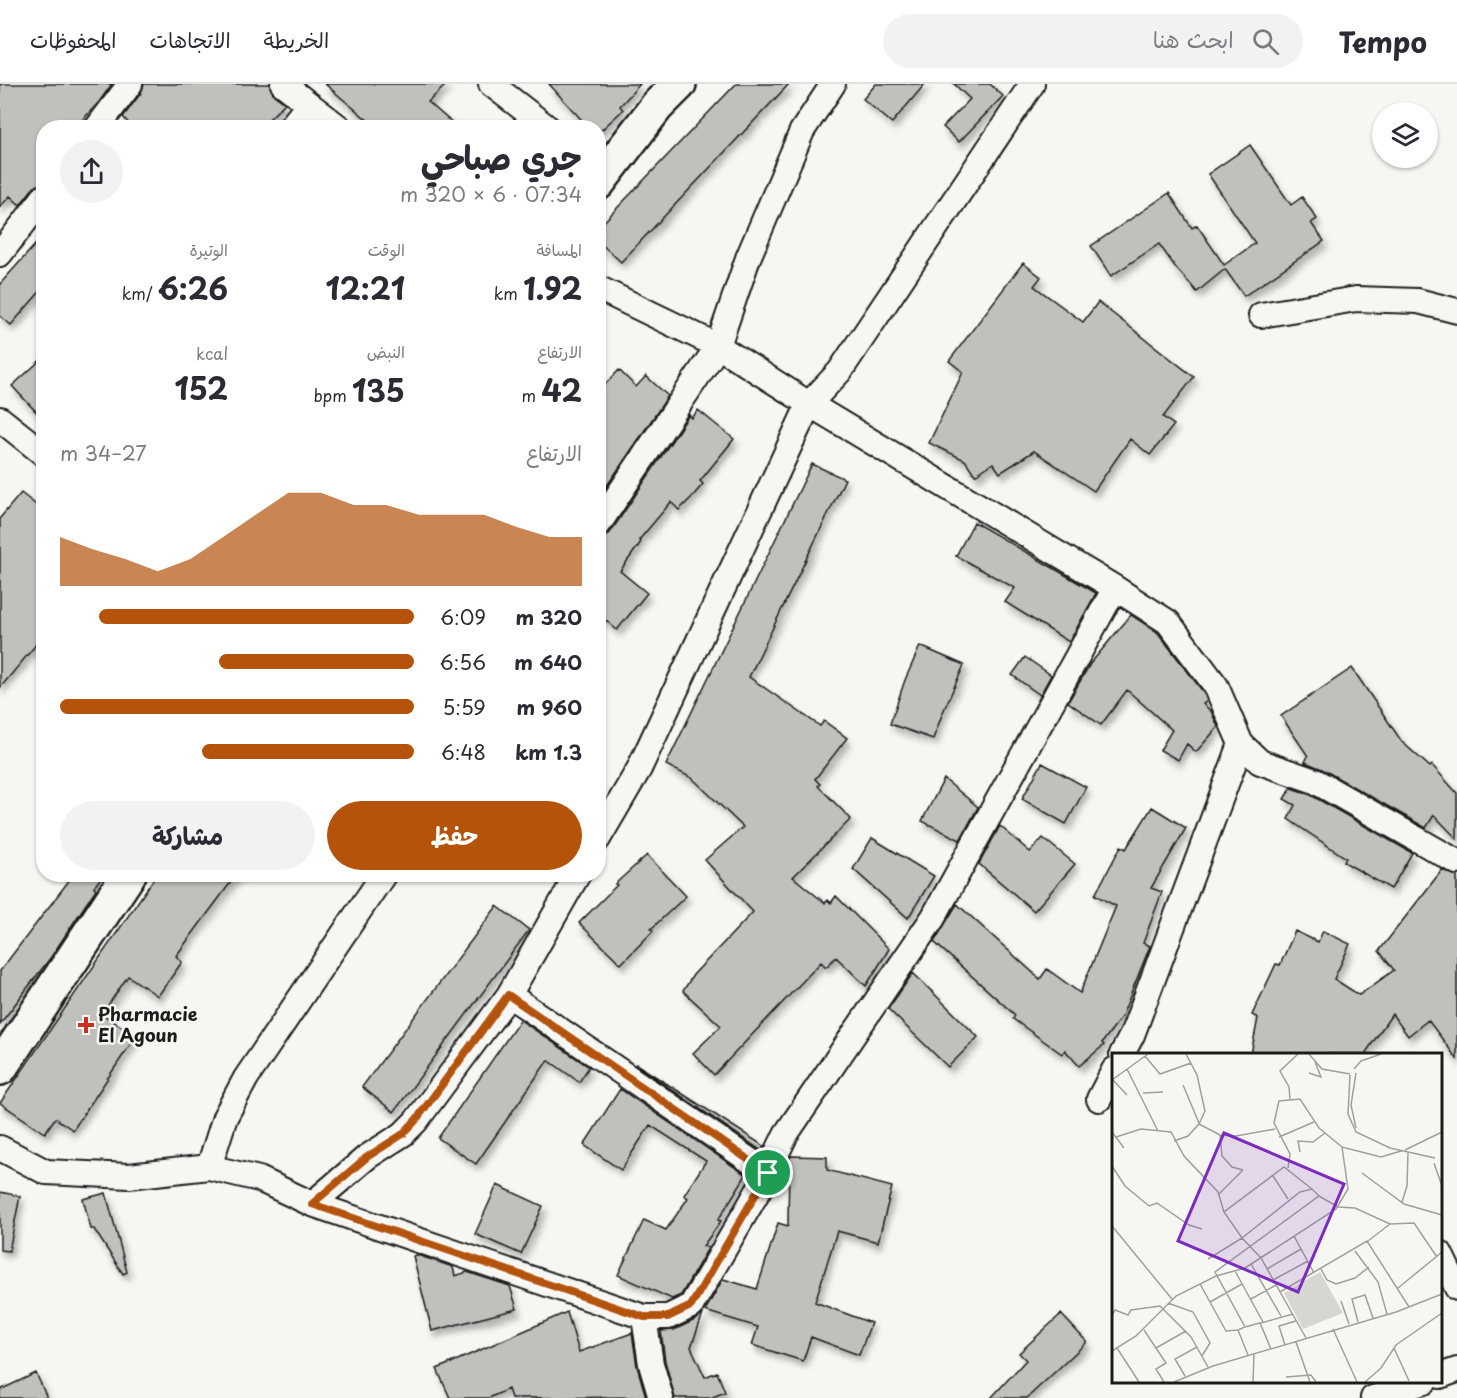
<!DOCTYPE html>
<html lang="ar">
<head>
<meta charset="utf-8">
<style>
	body { margin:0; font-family:"Playpen Sans","Playpen Sans Arabic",sans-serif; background:#f2f2f3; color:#2b2b33; direction:rtl; height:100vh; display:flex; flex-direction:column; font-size:22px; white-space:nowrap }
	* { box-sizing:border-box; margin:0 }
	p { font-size:20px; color:#7c7c81 }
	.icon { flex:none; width:33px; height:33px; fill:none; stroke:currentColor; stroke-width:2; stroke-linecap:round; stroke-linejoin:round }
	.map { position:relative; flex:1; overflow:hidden; direction:ltr }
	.side { position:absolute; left:36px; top:36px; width:570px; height:762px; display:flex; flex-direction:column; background:#fff; border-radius:24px; box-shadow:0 2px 4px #0004; direction:rtl }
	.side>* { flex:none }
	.tools { position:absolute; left:1372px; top:18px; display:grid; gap:12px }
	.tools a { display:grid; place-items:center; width:66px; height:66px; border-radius:50%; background:#fff; box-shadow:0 2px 4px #0004; font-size:30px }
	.pin { position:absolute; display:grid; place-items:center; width:51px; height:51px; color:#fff; margin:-26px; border:3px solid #fff; border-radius:50%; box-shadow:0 2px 6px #0007 }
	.round { display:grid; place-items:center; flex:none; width:63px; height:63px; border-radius:32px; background:#f2f2f3 }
	.overview { display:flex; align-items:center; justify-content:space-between; height:102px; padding:0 24px }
	h1 { font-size:33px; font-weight:700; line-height:45px }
	.stats { display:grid; grid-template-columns:repeat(3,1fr); gap:9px; height:102px; padding:6px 24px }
	.stats div { display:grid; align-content:center }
	.stats b { font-size:30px; font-weight:700 }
	.stats small { font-size:16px; font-weight:400 }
	.stats p { font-size:16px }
	.chart { height:168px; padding:12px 24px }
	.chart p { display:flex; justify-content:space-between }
	.chart svg { width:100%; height:108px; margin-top:6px; fill:#b45309; opacity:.7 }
	.primary-button { display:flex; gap:12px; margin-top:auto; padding:12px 24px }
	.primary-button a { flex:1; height:69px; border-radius:36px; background:#b45309; color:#fff; font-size:24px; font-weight:700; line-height:69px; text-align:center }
	.primary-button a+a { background:#f2f2f3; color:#2b2b33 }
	ul { padding:0 24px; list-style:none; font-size:20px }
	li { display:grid; grid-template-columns:96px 72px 1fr; align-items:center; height:45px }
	li i { height:15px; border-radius:8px; background:#b45309 }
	header { display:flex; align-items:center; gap:36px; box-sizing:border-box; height:84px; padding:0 30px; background:#fff; border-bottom:2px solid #e1e1e2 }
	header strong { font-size:28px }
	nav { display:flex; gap:33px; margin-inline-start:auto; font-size:21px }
	.search { width:420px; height:54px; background:#f2f2f3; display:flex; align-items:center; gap:15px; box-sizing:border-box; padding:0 21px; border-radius:33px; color:#7c7c81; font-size:22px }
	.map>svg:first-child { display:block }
	.building { fill:#c0c0bd; stroke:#1c1c1c; stroke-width:1.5; filter:url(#shadow) }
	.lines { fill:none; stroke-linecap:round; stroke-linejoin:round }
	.street-casing { stroke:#1c1c1c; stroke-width:28 }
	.secondary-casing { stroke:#1c1c1c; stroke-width:38 }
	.street { stroke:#f6f6f2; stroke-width:24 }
	.secondary { stroke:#f6f6f2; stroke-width:33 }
	.route-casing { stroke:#fff; stroke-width:12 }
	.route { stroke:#b45309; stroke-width:8 }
	.poi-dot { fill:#c8321e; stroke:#f6f6f2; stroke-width:2 }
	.labels { text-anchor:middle; stroke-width:5; stroke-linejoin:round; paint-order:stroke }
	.poi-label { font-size:18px; font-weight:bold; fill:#1c1c1c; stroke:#f6f6f2; text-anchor:start }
	.inset-road { fill:none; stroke:#9f9f9c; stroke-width:1.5 }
	.view { fill:#7b2cbf; fill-opacity:0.15; stroke:#7b2cbf; stroke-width:3 }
	.inset-edge { fill:none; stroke:#1c1c1c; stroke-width:3 }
</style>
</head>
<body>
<header>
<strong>Tempo</strong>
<div class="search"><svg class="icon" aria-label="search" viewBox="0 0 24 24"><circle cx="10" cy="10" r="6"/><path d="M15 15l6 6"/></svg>ابحث هنا</div>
<nav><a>الخريطة</a><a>الاتجاهات</a><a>المحفوظات</a></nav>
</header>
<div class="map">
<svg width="1457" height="1314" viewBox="0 0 1457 1314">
	<defs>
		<filter id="shadow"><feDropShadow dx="3.5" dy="6" stdDeviation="3" flood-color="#0004"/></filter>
	</defs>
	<rect width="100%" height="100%" fill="#f6f6f2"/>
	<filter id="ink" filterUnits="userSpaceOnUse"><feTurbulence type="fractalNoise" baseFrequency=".0167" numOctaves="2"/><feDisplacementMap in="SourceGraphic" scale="12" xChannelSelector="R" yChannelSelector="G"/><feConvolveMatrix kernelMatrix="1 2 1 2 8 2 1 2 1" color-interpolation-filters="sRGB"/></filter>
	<g filter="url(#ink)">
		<path class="building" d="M0 0H112L99 18 75 44H44V99L33 104 20 121 10 112 0 123Z
			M144 0H269L274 11 285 19 260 44H133L123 33 141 9Z
			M325 0H447L428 18 458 44H377Z
			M549 0H640L620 22 623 26 598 49V44H589Z
			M736 0H789L621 178 598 157V144Z
			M876 0H925L892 39 863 15Z
			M954 0H990L1003 12 959 58 943 43 970 15Z
			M1250 61 1291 121 1302 113 1317 135 1311 139 1324 157 1244 212 1225 185 1197 208 1176 184 1159 160 1111 192 1091 162 1169 109 1192 144 1197 141 1224 181 1255 159 1208 90Z
			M44 151V203L11 241 0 232V200Z
			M1023 179 1041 193 1034 202 1083 238 1098 218 1194 293 1163 333 1174 341 1150 371 1130 355 1094 407 1034 367 1000 389 993 379 975 391 965 376 929 359 963 288 949 277Z
			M44 273V336L12 302Z
			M619 286 636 303 646 292 668 312 598 415V308Z
			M698 326 734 355 700 397 703 400 692 413 679 426 671 418 639 456 641 458 620 487 647 509 617 546 598 530V455L605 453 610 449 689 331 692 334Z
			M812 380 845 395 749 593 820 642 824 637 847 654 815 695 820 700 818 702 851 735 793 793 825 819 828 816 831 819 836 812 889 865 866 902 836 873 826 883 821 878 714 991 693 969 721 942 683 907 693 891 753 828 705 776 743 743 692 694 666 681Z
			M21 409 44 427V551L0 604V434Z
			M974 438 1096 509 1069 558 1005 518 1015 504 956 472Z
			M1131 531 1158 549 1204 609 1207 617 1203 620 1211 627 1218 643 1196 668 1187 660 1178 676 1160 666 1172 646 1127 606 1101 641 1068 618 1090 580Z
			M920 562 964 581 943 628 933 655 890 640 905 596Z
			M1025 573 1051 591 1040 611 1012 591Z
			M1352 584 1402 658 1430 683 1432 681 1457 709V755L1434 731 1426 744 1322 685 1305 678 1308 672 1281 632Z
			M1042 679 1086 703 1066 740 1022 715Z
			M944 695 978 723 960 756 922 737Z
			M1291 704 1309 710 1412 769 1391 805 1344 778 1346 774 1288 735 1295 721 1284 715Z
			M1152 723 1186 744 1151 804 1162 808 1143 859 1150 862 1122 932 1102 959 1104 961 1079 982 1065 966 1062 970 1013 935 1015 931 934 858 957 820 1040 895 1047 885 1080 909 1116 822 1095 811 1121 762 1126 765Z
			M1000 742 1030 768 1043 754 1075 780 1034 827 979 780Z
			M872 754 934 792 908 834 853 785Z
			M647 771 686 812 651 845 653 847 621 880 579 839 617 801 615 800Z
			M1442 786 1457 792V975L1428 936 1408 952 1392 930 1365 970H1251L1258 934 1252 931 1276 880 1280 881 1295 847 1318 858 1323 847 1350 860 1334 895 1359 911 1394 886 1379 867Z
			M74 790H104L94 803 96 805 51 873 0 940V887Z
			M157 790H237L176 872 182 878 158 912 128 892 102 930 136 952 73 1046 55 1034 45 1049 0 1019Z
			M497 822 529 846 394 1028 362 1003Z
			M913 889 978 953 948 983 888 925Z
			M520 936 589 983 579 998 548 976 476 1080 438 1054Z
			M636 980 764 1062 762 1067 636 981Z
			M620 1005 746 1091 718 1136 721 1137 703 1162 708 1164 681 1211 672 1215 618 1191 644 1136 666 1146 688 1114 684 1111 706 1077 650 1041 621 1086 584 1061Z
			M791 1072 827 1073V1086L892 1103 878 1158 837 1147 815 1218 871 1239 859 1271 811 1253 803 1277 752 1261 758 1243 705 1227 723 1195 757 1205 778 1139 788 1142 789 1076Z
			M497 1101 543 1122 521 1170 475 1150Z
			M0 1108 20 1112 9 1167 0 1166Z
			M106 1109 127 1188 123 1190 94 1145H91L83 1115Z
			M417 1171 453 1183 455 1192 467 1188 510 1202 517 1225 432 1247 413 1172Z
			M567 1228 579 1268 632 1249 637 1282 646 1313 511 1314 508 1305 489 1314H450L437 1285Z
			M703 1230 691 1263 705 1293 717 1288 725 1308 710 1314H675L665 1277 661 1247 674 1246 697 1235Z
			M1061 1230 1087 1258 1027 1314H991L1026 1276 1019 1269Z
			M36 1289 47 1314H0V1306Z"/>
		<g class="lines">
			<defs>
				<path id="street" d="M283 0 340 44
					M491 0 548 44
					M97 44 130 0
					M290 44 309 20
					M0 170 44 113
					M598 204 718 262 809 320 840 287 1032 0
					M1261 231 1356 215 1418 217 1457 227
					M0 335 44 370
					M598 441 718 262 748 174 802 47 833 0
					M1115 504 1168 538 1216 602 1241 660 1260 678 1315 697 1457 778
					M509 911 768 1089
					M1122 970 1132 951 1241 660
					M1099 1015 1114 986
					M0 1064 46 1088 129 1092 209 1083 225 1033 246 994 384 790
					M209 1083 259 1095 312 1120 367 1073 403 1050 416 1037 509 911 578 790
					M312 1120 644 1233H668L691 1222 761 1102 786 1050 933 834 1115 504 809 320 639 685 598 755
					M1440 1169 1457 1204
					M644 1233 651 1280 661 1314
					M1440 1292 1457 1286
					M1373 1314 1424 1298"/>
				<path id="secondary" d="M598 99 657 22 679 0
					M0 984 129 790"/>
			</defs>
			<use href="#street" class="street-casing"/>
			<use href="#secondary" class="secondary-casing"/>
			<use href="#street" class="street"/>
			<use href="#secondary" class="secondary"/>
		</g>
	</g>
	<g class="lines" filter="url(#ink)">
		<defs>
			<path id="route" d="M508 911 768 1089 691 1222 668 1233H644L312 1120 367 1073 403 1050 416 1036Z"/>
		</defs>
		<use href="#route" class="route-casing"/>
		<use href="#route" class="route"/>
	</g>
	<path class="poi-dot" d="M83 932h6v6h6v6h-6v6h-6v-6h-6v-6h6z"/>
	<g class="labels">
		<g class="poi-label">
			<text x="98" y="937">Pharmacie<tspan x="98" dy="21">El Agoun</tspan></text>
		</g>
	</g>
	<g transform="translate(1112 969)">
		<rect width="330" height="330" fill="#f6f6f2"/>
		<path d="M208 219 231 260 191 276 172 240Z" fill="#d6d6d2"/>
		<path class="inset-road" d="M74 1 85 22 93 58 87 71M197 1 210 16 238 21M33 3 48 21 79 10M15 16 46 78M242 16 249 8 269 1M197 20 209 24 203 9M244 20 239 52 244 75M238 22 236 61 244 79 278 95 323 105M0 26 15 42M0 27 36 1M71 32 87 70M31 40 51 39M178 46 177 34 168 18 186 1M0 79 12 95M108 82 110 103 120 114 131 117M4 84 29 76 59 79 72 103 106 139 112 159M167 84 202 69M62 88 76 83 87 71 108 82 124 83 163 76M293 97 330 79M188 99 186 88 201 89 213 80M322 110 330 133M0 113 13 133 37 153 45 150 77 172 90 176M176 115 178 101 162 70 167 48 188 46 207 75 230 94M250 120 292 151 330 162M161 123 176 146M200 136 172 114 112 159 130 185 188 139 200 136 207 143M107 141 131 117M290 149 295 133 296 99M0 173 60 246M182 183 202 220M256 188 278 171M243 198 266 229 275 261M96 206 130 185 149 205 194 285M139 211 169 263M155 216 189 196M209 216 215 227 224 231 243 225 257 214M123 218 151 269M161 227 196 208M88 231 114 278 126 277 136 302M286 235 330 199M168 239 255 188 297 254M139 246 164 232M229 248 237 271M98 249 130 231M56 250 81 259 98 290 90 303M0 263 3 257 16 262 19 257 48 253 79 284 96 314M246 269 240 246 253 242 261 265M149 270 181 261M133 274 148 270 159 296M221 276 245 329M32 277 54 310 44 316 52 329M126 277 133 274 103 219 207 143 226 154 243 155 278 171 302 170 325 204M184 289 198 329M173 292 167 273 184 268M5 295 27 329M44 295 74 278M282 295 297 328M0 298 24 283 64 243 104 223 133 215 224 156 236 136 230 94 269 104 289 98M73 323 63 306 85 294M174 324 199 322 204 329M62 329 101 313 284 259 330 241M141 329 142 301M253 329 269 315 284 292 330 260"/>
		<path class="view" d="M112 80 232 131 186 239 66 188Z"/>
		<rect width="330" height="330" class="inset-edge"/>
	</g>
</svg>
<div class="tools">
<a><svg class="icon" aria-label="layers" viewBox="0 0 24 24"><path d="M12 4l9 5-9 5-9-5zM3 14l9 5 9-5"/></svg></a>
</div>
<div class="pin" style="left:768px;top:1089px;background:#1e9e55"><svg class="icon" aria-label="arrive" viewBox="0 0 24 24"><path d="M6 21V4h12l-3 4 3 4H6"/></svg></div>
<section class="side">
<div class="overview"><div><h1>جري صباحي</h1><p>07:34 · 6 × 320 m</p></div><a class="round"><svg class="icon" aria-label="share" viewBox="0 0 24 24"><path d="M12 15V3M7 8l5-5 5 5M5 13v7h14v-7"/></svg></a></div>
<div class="stats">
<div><p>المسافة</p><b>1.92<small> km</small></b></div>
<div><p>الوقت</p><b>12:21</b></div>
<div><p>الوتيرة</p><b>6:26<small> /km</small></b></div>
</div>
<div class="stats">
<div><p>الارتفاع</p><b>42<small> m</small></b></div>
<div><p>النبض</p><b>135<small> bpm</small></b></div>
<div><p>kcal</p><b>152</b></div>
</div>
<div class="chart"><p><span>الارتفاع</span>27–34 m</p>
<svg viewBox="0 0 160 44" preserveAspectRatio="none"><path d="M0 44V24L10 29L20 33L30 38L40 33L50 24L60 15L70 6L80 6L90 11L100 11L110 15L120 15L130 15L140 20L150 24L160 24V44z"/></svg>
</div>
<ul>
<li><b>320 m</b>6:09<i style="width:89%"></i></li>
<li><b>640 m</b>6:56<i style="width:55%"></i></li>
<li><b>960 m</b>5:59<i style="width:100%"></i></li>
<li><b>1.3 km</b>6:48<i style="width:60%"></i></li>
</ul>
<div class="primary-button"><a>حفظ</a><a>مشاركة</a></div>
</section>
</div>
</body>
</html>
